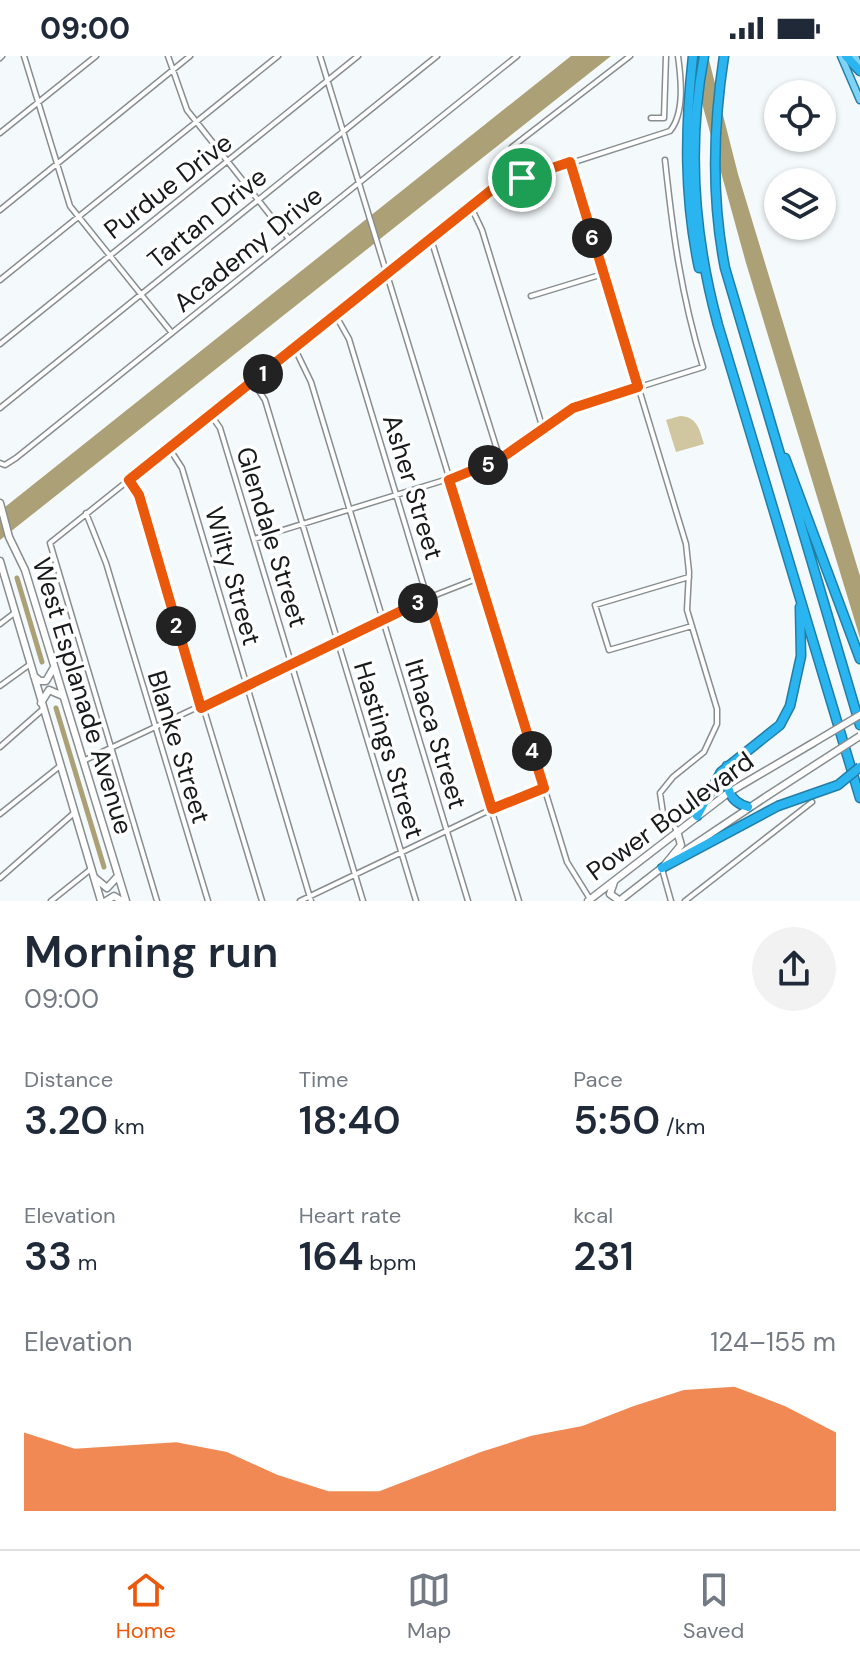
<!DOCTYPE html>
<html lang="en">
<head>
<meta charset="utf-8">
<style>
	body { margin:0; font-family:"DM Sans",sans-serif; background:#f2f2f3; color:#1f2937; height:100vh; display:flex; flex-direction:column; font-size:30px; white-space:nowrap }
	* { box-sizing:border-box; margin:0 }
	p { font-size:26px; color:#747a83 }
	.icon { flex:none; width:44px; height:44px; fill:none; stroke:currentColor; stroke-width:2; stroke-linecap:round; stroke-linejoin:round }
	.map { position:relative; height:845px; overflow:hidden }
	.details { display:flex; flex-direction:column; background:#fff; flex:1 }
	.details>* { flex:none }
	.buttons { position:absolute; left:764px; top:24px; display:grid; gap:16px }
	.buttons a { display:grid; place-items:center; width:72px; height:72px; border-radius:50%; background:#fff; box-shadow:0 2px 6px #0004; font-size:40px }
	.pin { position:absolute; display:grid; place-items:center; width:68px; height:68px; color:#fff; margin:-34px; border:4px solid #fff; border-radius:50%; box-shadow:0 2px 8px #0007 }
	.km { position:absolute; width:40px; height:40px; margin:-20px; border-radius:50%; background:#222; color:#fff; font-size:22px; line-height:40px; text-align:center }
	.round { display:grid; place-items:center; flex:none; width:84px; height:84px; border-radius:42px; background:#f2f2f3 }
	.summary { display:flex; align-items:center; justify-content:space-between; height:136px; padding:0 24px }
	h1 { font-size:44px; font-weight:600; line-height:60px }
	.stats { display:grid; grid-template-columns:repeat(3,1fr); gap:12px; height:136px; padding:8px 24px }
	.stats div { display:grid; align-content:center }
	.stats b { font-size:40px; font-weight:600 }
	.stats small { font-size:22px; font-weight:400 }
	.stats p { font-size:22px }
	.chart { height:224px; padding:16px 24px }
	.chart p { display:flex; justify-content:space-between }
	.chart svg { width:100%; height:144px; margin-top:8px; fill:#ea580c; opacity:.7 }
	.status { display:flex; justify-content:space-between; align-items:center; height:56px; padding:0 40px; background:#fff; direction:ltr }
	.status svg { height:22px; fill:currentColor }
	.tabs { display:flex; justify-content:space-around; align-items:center; height:112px; border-top:2px solid #e0e1e3; background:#fff; font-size:22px; color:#747a83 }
	.tabs a { display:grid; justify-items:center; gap:4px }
	.tabs .selected { color:#ea580c }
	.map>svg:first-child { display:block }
	.green { fill:#d0c6a0 }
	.water { fill:#aca076 }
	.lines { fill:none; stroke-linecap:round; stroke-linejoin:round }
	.canal { stroke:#aca076; stroke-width:5 }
	.street-casing { stroke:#888d8f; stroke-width:7 }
	.secondary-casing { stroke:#888d8f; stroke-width:9 }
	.primary-casing { stroke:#237ea5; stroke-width:9 }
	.highway-casing { stroke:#237ea5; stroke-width:11 }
	.street { stroke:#fff; stroke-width:4 }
	.secondary { stroke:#fff; stroke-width:6 }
	.primary { stroke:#7fd3f6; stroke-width:6 }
	.highway { stroke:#2ab5f0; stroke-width:8 }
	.secondary-bridge-casing { stroke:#888d8f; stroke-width:9; stroke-linecap:butt }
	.highway-bridge-casing { stroke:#237ea5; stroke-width:11; stroke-linecap:butt }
	.secondary-bridge { stroke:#fff; stroke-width:6 }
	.highway-bridge { stroke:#2ab5f0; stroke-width:8 }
	.route-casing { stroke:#fff; stroke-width:16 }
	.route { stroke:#ea580c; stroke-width:10 }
	.labels { text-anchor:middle; stroke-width:7; stroke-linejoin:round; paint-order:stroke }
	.street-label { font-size:26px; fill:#17191a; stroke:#fff }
</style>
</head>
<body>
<div class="status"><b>09:00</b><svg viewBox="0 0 49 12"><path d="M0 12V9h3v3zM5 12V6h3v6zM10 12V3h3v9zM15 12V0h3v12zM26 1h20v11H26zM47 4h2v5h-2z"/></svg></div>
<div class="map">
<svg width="860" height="845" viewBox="0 0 860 845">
	<rect width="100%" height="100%" fill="#f4f9fb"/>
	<path class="green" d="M680 360C697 361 699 372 704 388L676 396 666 364Z"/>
	<path class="water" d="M571 0H611L0 484V455Z
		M689 0H708L738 118 860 520V582L746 207Z"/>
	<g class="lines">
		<path class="canal" d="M17 522 42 606
			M56 652 104 811"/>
		<defs>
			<path id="street" d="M24 0 70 150 172 277
				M168 0 187 54 289 183
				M320 0 567 806 590 843
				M0 2 2 0
				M651 62H664L666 0
				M0 77 96 0
				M512 91 630 0
				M570 106 686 488 689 516 687 554 717 653V668L704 696 673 721 660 737 663 757 677 774
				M471 151 482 174 543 373
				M0 154 190 0
				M431 183 500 403
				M0 224 278 0
				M531 240 603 218
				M336 260 349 283 519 845
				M0 288 358 0
				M295 293 311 326 468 845
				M253 326 265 344 416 845
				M0 352 437 0
				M211 359 220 372 363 845
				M169 392 182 412 311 845
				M0 407 5 409 16 402 517 0
				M129 424 139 439 262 845
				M86 457 106 507 208 845
				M254 483 477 414 526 386 573 352 703 311C681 238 673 179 665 104
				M689 521 595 549 609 594 692 570
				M0 568 13 558
				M0 630 29 609
				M0 691 42 654
				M83 705 438 538 479 522
				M0 758 60 710
				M662 813 671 845
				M0 822 74 757
				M51 845 91 813
				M157 845 50 487 494 132 670 75C685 57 681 22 678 0
				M300 845 492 753 544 732
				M685 845 812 746"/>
			<path id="secondary" d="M0 447 9 481 25 514 126 845
				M0 505 101 845
				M34 620 40 625H46L53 613
				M41 647 49 634 63 640
				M679 799 767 740
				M663 811 681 789 677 775
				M95 822 107 832 118 820
				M614 826 610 838 620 845
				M106 845 114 840 122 845
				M588 845 728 737 813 687
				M619 845 664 810"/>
			<path id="primary" d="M841 0 860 44
				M855 0 860 12"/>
			<path id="highway" d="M693 0C685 73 684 140 699 212
				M704 0C687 90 694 181 718 269L860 742
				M724 0C713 71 711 141 725 212L860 669
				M846 0 860 15
				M785 402 860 603
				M727 710C727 729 726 745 748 751
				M697 760 721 716 780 669 790 650 801 600 800 551
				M662 812 778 750"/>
		</defs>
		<use href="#street" class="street-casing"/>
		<use href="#secondary" class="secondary-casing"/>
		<use href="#primary" class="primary-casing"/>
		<use href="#highway" class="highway-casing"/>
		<use href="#street" class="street"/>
		<use href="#secondary" class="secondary"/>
		<use href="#primary" class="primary"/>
		<use href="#highway" class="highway"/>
		<defs>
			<path id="secondary-bridge" d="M813 687 860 659
				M767 740 860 680"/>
			<path id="highway-bridge" d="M778 750 838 729 860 711"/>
		</defs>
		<use href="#secondary-bridge" class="secondary-bridge-casing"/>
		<use href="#highway-bridge" class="highway-bridge-casing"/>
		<use href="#secondary-bridge" class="secondary-bridge"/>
		<use href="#highway-bridge" class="highway-bridge"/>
	</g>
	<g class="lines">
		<defs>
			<path id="route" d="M570 106 638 331 573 352 500 403 449 424 544 732 492 753 428 542 201 652 139 439 129 424 494 132Z"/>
		</defs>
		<use href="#route" class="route-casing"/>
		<use href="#route" class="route"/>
	</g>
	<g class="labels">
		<g class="street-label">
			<text transform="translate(168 130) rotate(-38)" y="9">Purdue Drive</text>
			<text transform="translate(207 162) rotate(-39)" y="9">Tartan Drive</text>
			<text transform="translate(248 193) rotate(-39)" y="9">Academy Drive</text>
			<text transform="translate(413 431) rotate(73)" y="9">Asher Street</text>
			<text transform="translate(272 481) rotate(73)" y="9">Glendale Street</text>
			<text transform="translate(233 520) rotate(74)" y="9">Wilty Street</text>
			<text transform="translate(83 640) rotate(73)" y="9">West Esplanade Avenue</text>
			<text transform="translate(436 678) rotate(73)" y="9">Ithaca Street</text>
			<text transform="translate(179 691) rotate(73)" y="9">Blanke Street</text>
			<text transform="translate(389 694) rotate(73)" y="9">Hastings Street</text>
			<text transform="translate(670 760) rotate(-36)" y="9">Power Boulevard</text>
		</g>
	</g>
</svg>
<div class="buttons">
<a><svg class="icon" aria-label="locate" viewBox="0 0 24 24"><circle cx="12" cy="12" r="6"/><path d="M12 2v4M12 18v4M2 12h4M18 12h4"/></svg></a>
<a><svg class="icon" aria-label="layers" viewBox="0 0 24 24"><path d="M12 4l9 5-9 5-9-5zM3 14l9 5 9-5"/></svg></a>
</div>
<div class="pin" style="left:522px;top:122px;background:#1e9e55"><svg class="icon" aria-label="arrive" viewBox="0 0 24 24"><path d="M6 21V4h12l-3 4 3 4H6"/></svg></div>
<b class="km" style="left:263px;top:318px">1</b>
<b class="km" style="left:176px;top:570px">2</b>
<b class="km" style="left:418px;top:547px">3</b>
<b class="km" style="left:532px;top:695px">4</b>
<b class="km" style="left:488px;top:409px">5</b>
<b class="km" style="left:592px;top:182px">6</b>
</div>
<section class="details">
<div class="summary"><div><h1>Morning run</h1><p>09:00</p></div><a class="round"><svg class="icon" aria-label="share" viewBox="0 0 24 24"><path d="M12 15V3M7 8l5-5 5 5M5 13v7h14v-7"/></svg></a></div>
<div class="stats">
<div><p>Distance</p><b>3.20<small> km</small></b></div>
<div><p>Time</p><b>18:40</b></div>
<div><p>Pace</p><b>5:50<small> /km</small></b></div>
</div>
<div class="stats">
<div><p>Elevation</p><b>33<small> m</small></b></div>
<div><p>Heart rate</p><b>164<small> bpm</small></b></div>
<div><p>kcal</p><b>231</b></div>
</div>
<div class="chart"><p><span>Elevation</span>124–155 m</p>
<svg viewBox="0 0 160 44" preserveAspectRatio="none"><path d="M0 44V20L10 25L20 24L30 23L40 26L50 33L60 38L70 38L80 32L90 26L100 21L110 18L120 12L130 7L140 6L150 12L160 20V44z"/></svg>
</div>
</section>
<nav class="tabs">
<a class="selected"><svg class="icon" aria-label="home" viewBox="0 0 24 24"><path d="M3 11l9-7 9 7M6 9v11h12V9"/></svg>Home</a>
<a><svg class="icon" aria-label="map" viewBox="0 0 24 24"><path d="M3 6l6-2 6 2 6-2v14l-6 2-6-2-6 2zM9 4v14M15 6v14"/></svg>Map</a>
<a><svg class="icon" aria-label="saved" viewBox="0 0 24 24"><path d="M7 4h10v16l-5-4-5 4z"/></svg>Saved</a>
</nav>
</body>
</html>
